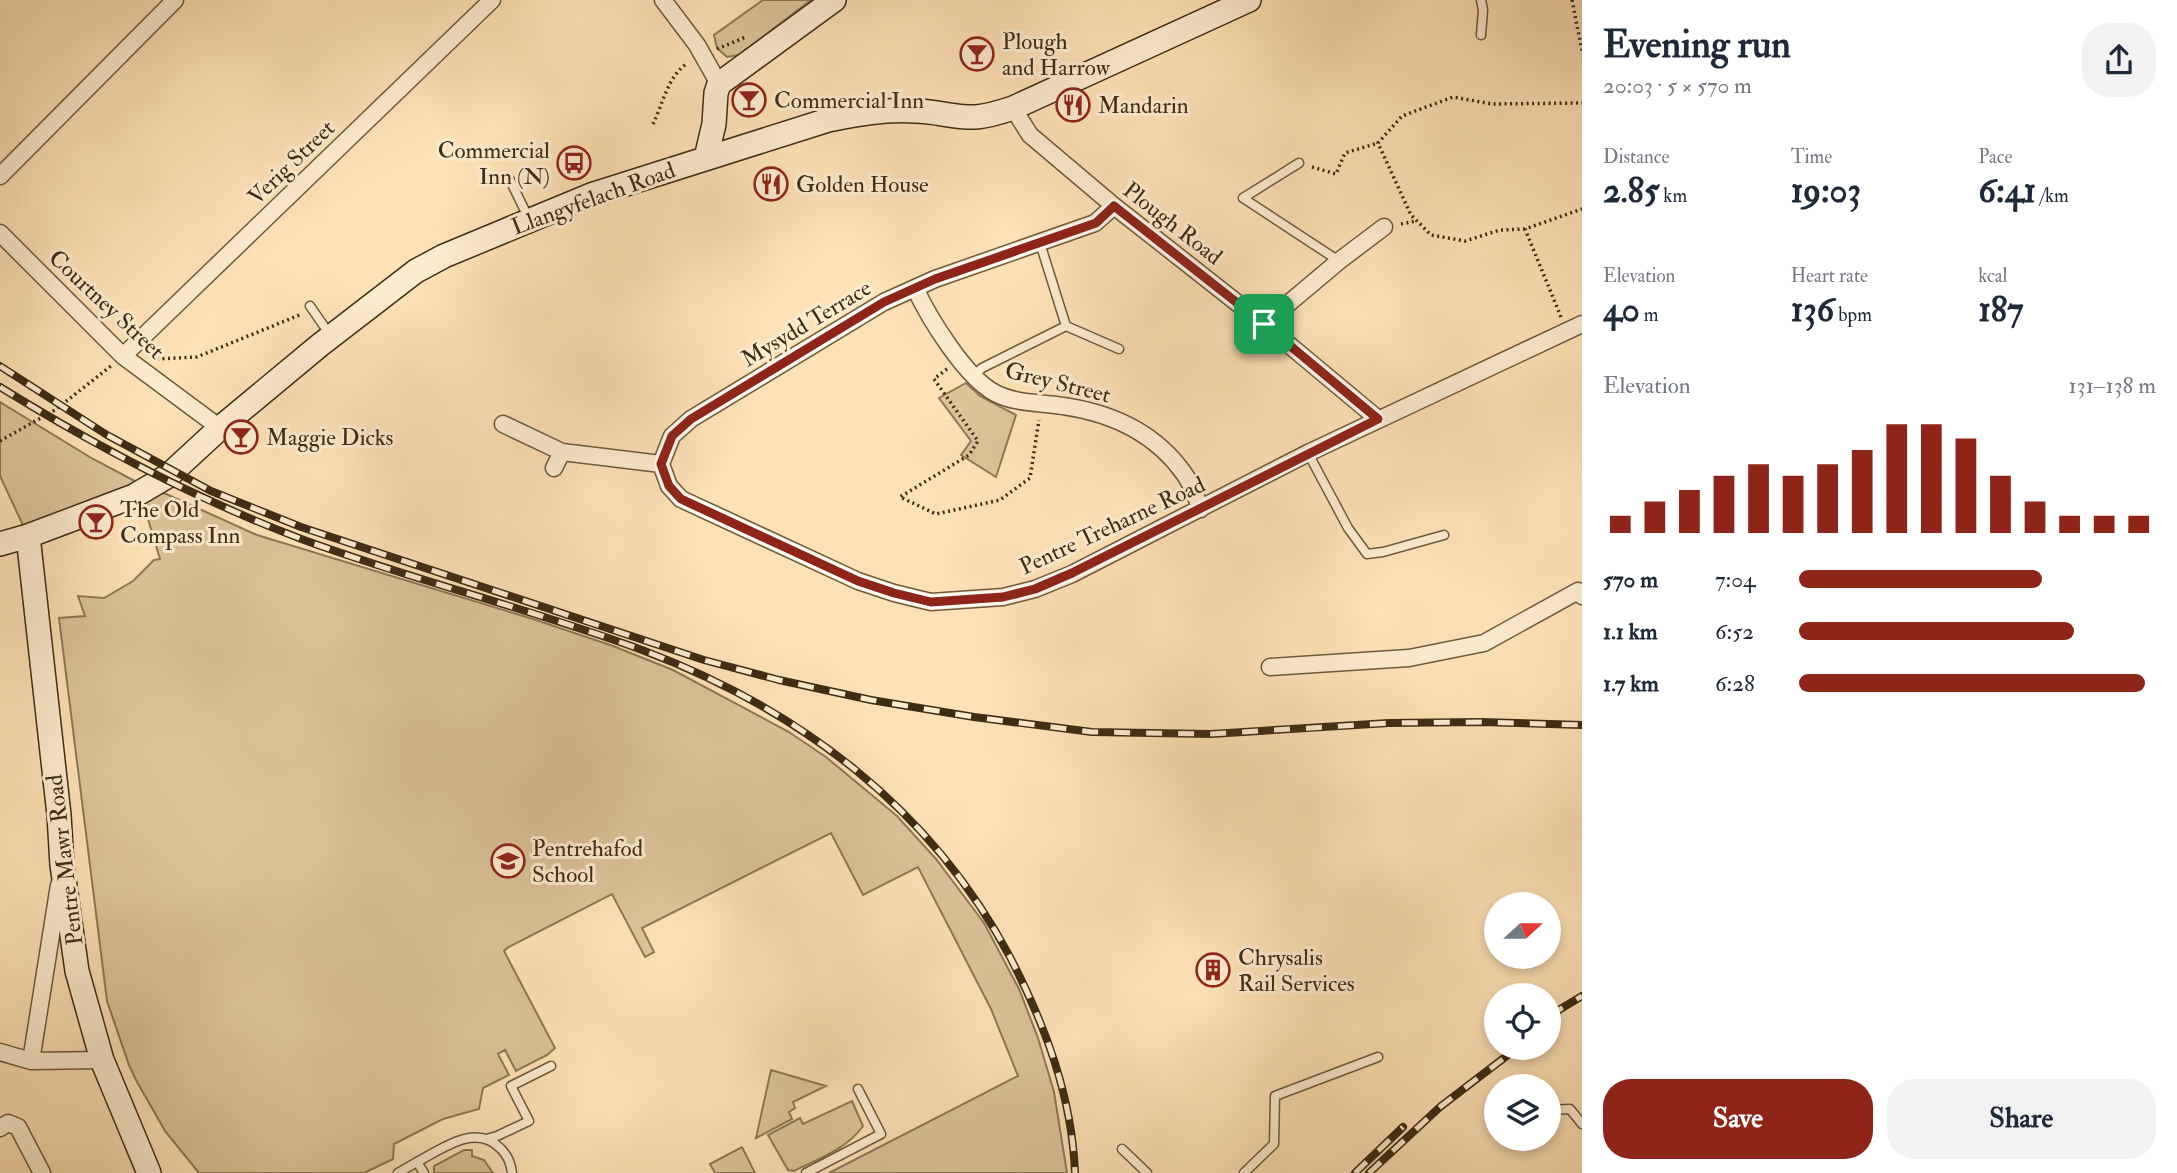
<!DOCTYPE html>
<html lang="en">
<head>
<meta charset="utf-8">
<style>
	body { margin:0; font-family:"IM FELL Double Pica",serif; background:#f2f2f3; color:#1f2937; height:100vh; display:flex; flex-direction:column; font-size:26px; white-space:nowrap }
	* { box-sizing:border-box; margin:0 }
	p { font-size:23px; color:#747a83 }
	.icon { flex:none; width:38px; height:38px; fill:none; stroke:currentColor; stroke-width:2; stroke-linecap:round; stroke-linejoin:round }
	.map { position:relative; flex:1; overflow:hidden }
	.panel { display:flex; flex-direction:column; background:#fff; width:595px }
	.panel>* { flex:none }
	.needle { width:46px; rotate:69deg }
	.controls { position:absolute; left:1484px; top:892px; display:grid; gap:14px }
	.controls a { display:grid; place-items:center; width:77px; height:77px; border-radius:50%; background:#fff; box-shadow:0 4px 10px #0003; font-size:35px }
	.pin { position:absolute; display:grid; place-items:center; width:60px; height:60px; color:#fff; margin:-30px; border-radius:14px; box-shadow:0 4px 10px #0006 }
	.round { display:grid; place-items:center; flex:none; width:74px; height:74px; border-radius:28px; background:#f2f2f3 }
	.headline { display:flex; align-items:center; justify-content:space-between; height:119px; padding:0 21px }
	h1 { font-size:38px; font-weight:700; line-height:52px }
	.metrics { display:grid; grid-template-columns:repeat(3,1fr); gap:10px; height:119px; padding:7px 21px }
	.metrics div { display:grid; align-content:center }
	.metrics b { font-size:35px; font-weight:700 }
	.metrics small { font-size:19px; font-weight:400 }
	.metrics p { font-size:19px }
	.chart { height:196px; padding:14px 21px }
	.chart p { display:flex; justify-content:space-between }
	.chart svg { width:100%; height:126px; margin-top:7px; stroke:#8f2418; stroke-width:6 }
	.primary-button { display:flex; gap:14px; margin-top:auto; padding:14px 21px }
	.primary-button a { flex:1; height:80px; border-radius:28px; background:#8f2418; color:#fff; font-size:28px; font-weight:700; line-height:80px; text-align:center }
	.primary-button a+a { background:#f2f2f3; color:#1f2937 }
	ul { padding:0 21px; list-style:none; font-size:23px }
	li { display:grid; grid-template-columns:112px 84px 1fr; align-items:center; height:52px }
	li i { height:18px; border-radius:9px; background:#8f2418 }
	main { display:flex; flex:1; min-height:0 }
	.map>svg:first-child { display:block }
	.green { fill:#ddc39a; stroke:#8e7856; stroke-width:2 }
	.lines { fill:none; stroke-linecap:round; stroke-linejoin:round }
	.lane-casing { stroke:#6e5a3c; stroke-width:11 }
	.street-casing { stroke:#6e5a3c; stroke-width:19 }
	.secondary-casing { stroke:#3e2c13; stroke-width:26 }
	.path { stroke:#3e2c13; stroke-width:3.5; stroke-dasharray:2 3.5; stroke-linecap:butt }
	.lane { stroke:#feecd0; stroke-width:8 }
	.street { stroke:#feecd0; stroke-width:16 }
	.secondary { stroke:#feecd0; stroke-width:23 }
	.rail-casing { stroke:#3e2c13; stroke-width:8 }
	.rail { stroke:#feecd0; stroke-width:5; stroke-dasharray:16; stroke-linecap:butt }
	.route-casing { stroke:#fff; stroke-width:14 }
	.route { stroke:#8f2418; stroke-width:9 }
	.labels { text-anchor:middle; stroke-width:6; stroke-linejoin:round; paint-order:stroke }
	.poi-label { font-size:23px; fill:#3e2c13; stroke:#feecd0; text-anchor:start }
	.street-label { font-size:23px; fill:#3e2c13; stroke:#feecd0 }
</style>
</head>
<body>
<main>
<div class="map">
<svg width="1582" height="1173" viewBox="0 0 1582 1173">
	<rect width="100%" height="100%" fill="#fee2b6"/>
	<filter id="stains"><feTurbulence type="fractalNoise" baseFrequency=".00286" numOctaves="4"/><feColorMatrix values="0 0 0 0 .2 0 0 0 0 .09 0 0 0 0 .02 0 0 0 .5 -.17"/></filter>
	<radialGradient id="worn" r=".72"><stop offset=".6" stop-color="#630" stop-opacity="0"/><stop offset="1" stop-color="#630" stop-opacity=".3"/></radialGradient>
	<path class="green" d="M763 0H811L739 55 727 57 717 48 714 35Z
		M966 383 980 396 1016 415 996 477 961 455 971 441 939 398Z
		M0 402 93 459 148 488 28 536 0 476Z
		M164 493 257 535 536 620 613 646 673 670 789 732 826 757 897 816 936 859 984 923 1019 989 1038 1038 1054 1092 1067 1173H829L1018 1076 991 1009 918 867 863 895 831 833 642 928 654 952 645 957 612 894 507 948 504 951 555 1048 547 1055 516 1071 505 1050 498 1054 509 1075 483 1088 479 1109 443 1119 394 1144 393 1159 364 1173H199L165 1131 136 1080 129 1065 107 1001 59 618 85 616 78 596 104 598 133 581 154 560 160 559 142 499Z
		M771 1070 826 1086 793 1102 795 1108 789 1112 792 1119 756 1138Z
		M852 1101 863 1126C847 1149 818 1159 794 1171L788 1170 768 1135 800 1118 803 1124Z
		M742 1147 755 1173H715L710 1164Z
		M464 1150H472V1156L484 1160 493 1173H434V1166Z"/>
	<g class="lines">
		<defs>
			<path id="lane" d="M1481 0 1483 10 1481 35
				M1299 163 1243 198 1339 261
				M510 180 528 217
				M310 306 330 335
				M1066 326 1119 349
				M974 375 982 368 1066 326 1040 243
				M1308 453 1348 528 1367 554 1383 552 1444 535
				M1549 1110 1570 1109 1582 1124
				M486 1139 497 1136 529 1121 511 1086 551 1066
				M1122 1149 1147 1173
				M398 1173 417 1162
				M424 1173 417 1162C442 1149 476 1122 501 1149 508 1156 511 1163 512 1173
				M806 1173 881 1134 858 1089
				M1244 1173 1274 1144 1275 1096 1378 1057"/>
			<path id="street" d="M663 0 697 45 719 84
				M1013 108 1030 135 1114 206 1264 324 1378 419
				M0 176 175 0
				M0 233 123 356 220 428
				M915 288C929 318 965 377 995 393 1016 404 1040 402 1063 406 1112 413 1156 433 1185 475 1192 485 1196 498 1201 509
				M1264 324 1339 261 1384 227
				M123 356 492 0
				M503 424 562 452 661 464 669 486 681 499 858 581 894 593 931 602 1003 597 1035 589 1072 574 1308 453 1582 324
				M661 464 672 436 691 419 884 302 935 279 1095 223 1114 206
				M554 468 562 452
				M1270 667 1409 658 1484 643 1578 591 1582 596
				M0 1052 31 1061 102 1060
				M31 1061 59 885
				M0 1128 8 1123 18 1127 42 1173"/>
			<path id="secondary" d="M706 158 714 124 716 93 719 84 834 0
				M28 536 59 815 62 865 77 971 102 1060 149 1173
				M0 544 28 536 134 496 168 476 220 428 320 345 416 271 444 256 591 195 828 120C857 114 885 109 915 111 935 111 956 118 976 117 989 116 1001 112 1013 108L1249 0"/>
		</defs>
		<use href="#lane" class="lane-casing"/>
		<use href="#street" class="street-casing"/>
		<use href="#secondary" class="secondary-casing"/>
		<path class="path" d="M1572 0 1582 51
			M717 49 746 37
			M653 124C663 104 668 75 688 63
			M1312 167 1336 174 1345 153 1378 143
			M1401 224 1416 221
			M1525 229 1500 230 1465 241 1431 235 1411 215 1378 143 1402 116 1453 97 1492 104 1582 103
			M1561 317 1525 229 1582 209
			M157 359 197 357 302 314
			M947 369 934 379 978 441 969 455 900 497 936 514 1000 500 1030 478 1039 420
			M0 441 55 410 111 366"/>
		<use href="#lane" class="lane"/>
		<use href="#street" class="street"/>
		<use href="#secondary" class="secondary"/>
		<defs>
			<path id="rail" d="M0 366 107 435 211 491 301 527 704 660 779 680 871 700 974 717 1092 732 1211 734 1389 723 1481 722 1582 725
				M0 387C97 447 198 500 304 540 416 581 531 609 642 650 799 709 931 808 1010 957 1045 1025 1072 1096 1075 1173
				M1549 1016 1582 996
				M1355 1173 1403 1127
				M1369 1173 1440 1107 1517 1048"/>
		</defs>
		<use href="#rail" class="rail-casing"/>
		<use href="#rail" class="rail"/>
	</g>
	<g class="lines">
		<defs>
			<path id="route" d="M1114 206 1264 324 1378 419 1072 573 1035 589 1003 597 931 602 894 593 858 581 681 499 669 486 661 464 672 436 691 419 884 302 935 279 1096 223Z"/>
		</defs>
		<use href="#route" class="route-casing"/>
		<use href="#route" class="route"/>
	</g>
	<defs>
		<symbol id="bar-ring" viewBox="-11 -11 22 22"><circle r="9.5" fill="#feecd0" stroke="#8f2418" stroke-width="1.5"/><path d="M-6-5H6L.8 .8V4.5H3.5V6h-7V4.5H-.8V.8Z" fill="#8f2418"/></symbol>
		<symbol id="restaurant-ring" viewBox="-11 -11 22 22"><circle r="9.5" fill="#feecd0" stroke="#8f2418" stroke-width="1.5"/><path d="M-5-6h1v4h1v-4h1v4h1v-4h1v5L-1.5 .5V6h-2V.5L-5-1ZM5-6V6H3V1.5H1.5Q1.5-4 5-6Z" fill="#8f2418"/></symbol>
		<symbol id="bus-ring" viewBox="-11 -11 22 22"><circle r="9.5" fill="#feecd0" stroke="#8f2418" stroke-width="1.5"/><path d="M-5-6H5V4H4V6H2V4H-2V6H-4V4H-5ZM-3.5-4V0h7V-4ZM-3.5 1.2v1.5H-2V1.2ZM2 1.2v1.5H3.5V1.2Z" fill="#8f2418"/></symbol>
		<symbol id="school-ring" viewBox="-11 -11 22 22"><circle r="9.5" fill="#feecd0" stroke="#8f2418" stroke-width="1.5"/><path d="M0-5L7-2L0 1L-7-2ZM-4 1L0 2.5L4 1V4Q0 6-4 4Z" fill="#8f2418"/></symbol>
		<symbol id="building-ring" viewBox="-11 -11 22 22"><circle r="9.5" fill="#feecd0" stroke="#8f2418" stroke-width="1.5"/><path d="M-4-6H4V6H1V3H-1V6H-4ZM-2.5-4.3h1.7v1.8h-1.7ZM.8-4.3h1.7v1.8H.8ZM-2.5-1h1.7V.8h-1.7ZM.8-1h1.7V.8H.8Z" fill="#8f2418"/></symbol>
	</defs>
	<g fill-rule="evenodd">
		<use href="#bar-ring" x="958" y="35" width="38" height="38"/>
		<use href="#bar-ring" x="730" y="81" width="38" height="38"/>
		<use href="#restaurant-ring" x="1054" y="86" width="38" height="38"/>
		<use href="#bus-ring" x="555" y="144" width="38" height="38"/>
		<use href="#restaurant-ring" x="752" y="165" width="38" height="38"/>
		<use href="#bar-ring" x="222" y="418" width="38" height="38"/>
		<use href="#bar-ring" x="77" y="503" width="38" height="38"/>
		<use href="#school-ring" x="489" y="842" width="38" height="38"/>
		<use href="#building-ring" x="1194" y="951" width="38" height="38"/>
	</g>
	<g class="labels">
		<g class="poi-label">
			<text x="1002" y="49">Plough<tspan x="1002" dy="26">and Harrow</tspan></text>
			<text x="774" y="108">Commercial Inn</text>
			<text x="1098" y="113">Mandarin</text>
			<text x="550" y="158" text-anchor="end">Commercial<tspan x="550" dy="26">Inn (N)</tspan></text>
			<text x="796" y="192">Golden House</text>
			<text x="266" y="445">Maggie Dicks</text>
			<text x="120" y="517">The Old<tspan x="120" dy="26">Compass Inn</tspan></text>
			<text x="532" y="856">Pentrehafod<tspan x="532" dy="26">School</tspan></text>
			<text x="1238" y="965">Chrysalis<tspan x="1238" dy="26">Rail Services</tspan></text>
		</g>
		<g class="street-label">
			<text transform="translate(291 162) rotate(-44)" y="8">Verig Street</text>
			<text transform="translate(593 198) rotate(-20)" y="8">Llangyfelach Road</text>
			<text transform="translate(1173 223) rotate(38)" y="8">Plough Road</text>
			<text transform="translate(107 304) rotate(43)" y="8">Courtney Street</text>
			<text transform="translate(806 323) rotate(-31)" y="8">Mysydd Terrace</text>
			<text transform="translate(1058 382) rotate(14)" y="8">Grey Street</text>
			<text transform="translate(1112 525) rotate(-25)" y="8">Pentre Treharne Road</text>
			<text transform="translate(64 860) rotate(-97)" y="8">Pentre Mawr Road</text>
		</g>
	</g>
	<rect width="100%" height="100%" filter="url(#stains)"/>
	<rect width="100%" height="100%" fill="url(#worn)"/>
</svg>
<div class="controls">
<a><svg class="needle" viewBox="-14 -14 28 28"><path d="M0-13l5 13h-10z" fill="#e53935"/><path d="M0 13l5-13h-10z" fill="#747a83"/></svg></a>
<a><svg class="icon" aria-label="locate" viewBox="0 0 24 24"><circle cx="12" cy="12" r="6"/><path d="M12 2v4M12 18v4M2 12h4M18 12h4"/></svg></a>
<a><svg class="icon" aria-label="layers" viewBox="0 0 24 24"><path d="M12 4l9 5-9 5-9-5zM3 14l9 5 9-5"/></svg></a>
</div>
<div class="pin" style="left:1264px;top:324px;background:#1e9e55"><svg class="icon" aria-label="arrive" viewBox="0 0 24 24"><path d="M6 21V4h12l-3 4 3 4H6"/></svg></div>
</div>
<section class="panel">
<div class="headline"><div><h1>Evening run</h1><p>20:03 · 5 × 570 m</p></div><a class="round"><svg class="icon" aria-label="share" viewBox="0 0 24 24"><path d="M12 15V3M7 8l5-5 5 5M5 13v7h14v-7"/></svg></a></div>
<div class="metrics">
<div><p>Distance</p><b>2.85<small> km</small></b></div>
<div><p>Time</p><b>19:03</b></div>
<div><p>Pace</p><b>6:41<small> /km</small></b></div>
</div>
<div class="metrics">
<div><p>Elevation</p><b>40<small> m</small></b></div>
<div><p>Heart rate</p><b>136<small> bpm</small></b></div>
<div><p>kcal</p><b>187</b></div>
</div>
<div class="chart"><p><span>Elevation</span>131–138 m</p>
<svg viewBox="0 0 160 44" preserveAspectRatio="none"><path d="M5 44V38M15 44V33M25 44V29M35 44V24M45 44V20M55 44V24M65 44V20M75 44V15M85 44V6M95 44V6M105 44V11M115 44V24M125 44V33M135 44V38M145 44V38M155 44V38"/></svg>
</div>
<ul>
<li><b>570 m</b>7:04<i style="width:68%"></i></li>
<li><b>1.1 km</b>6:52<i style="width:77%"></i></li>
<li><b>1.7 km</b>6:28<i style="width:97%"></i></li>
</ul>
<div class="primary-button"><a>Save</a><a>Share</a></div>
</section>
</main>
</body>
</html>
